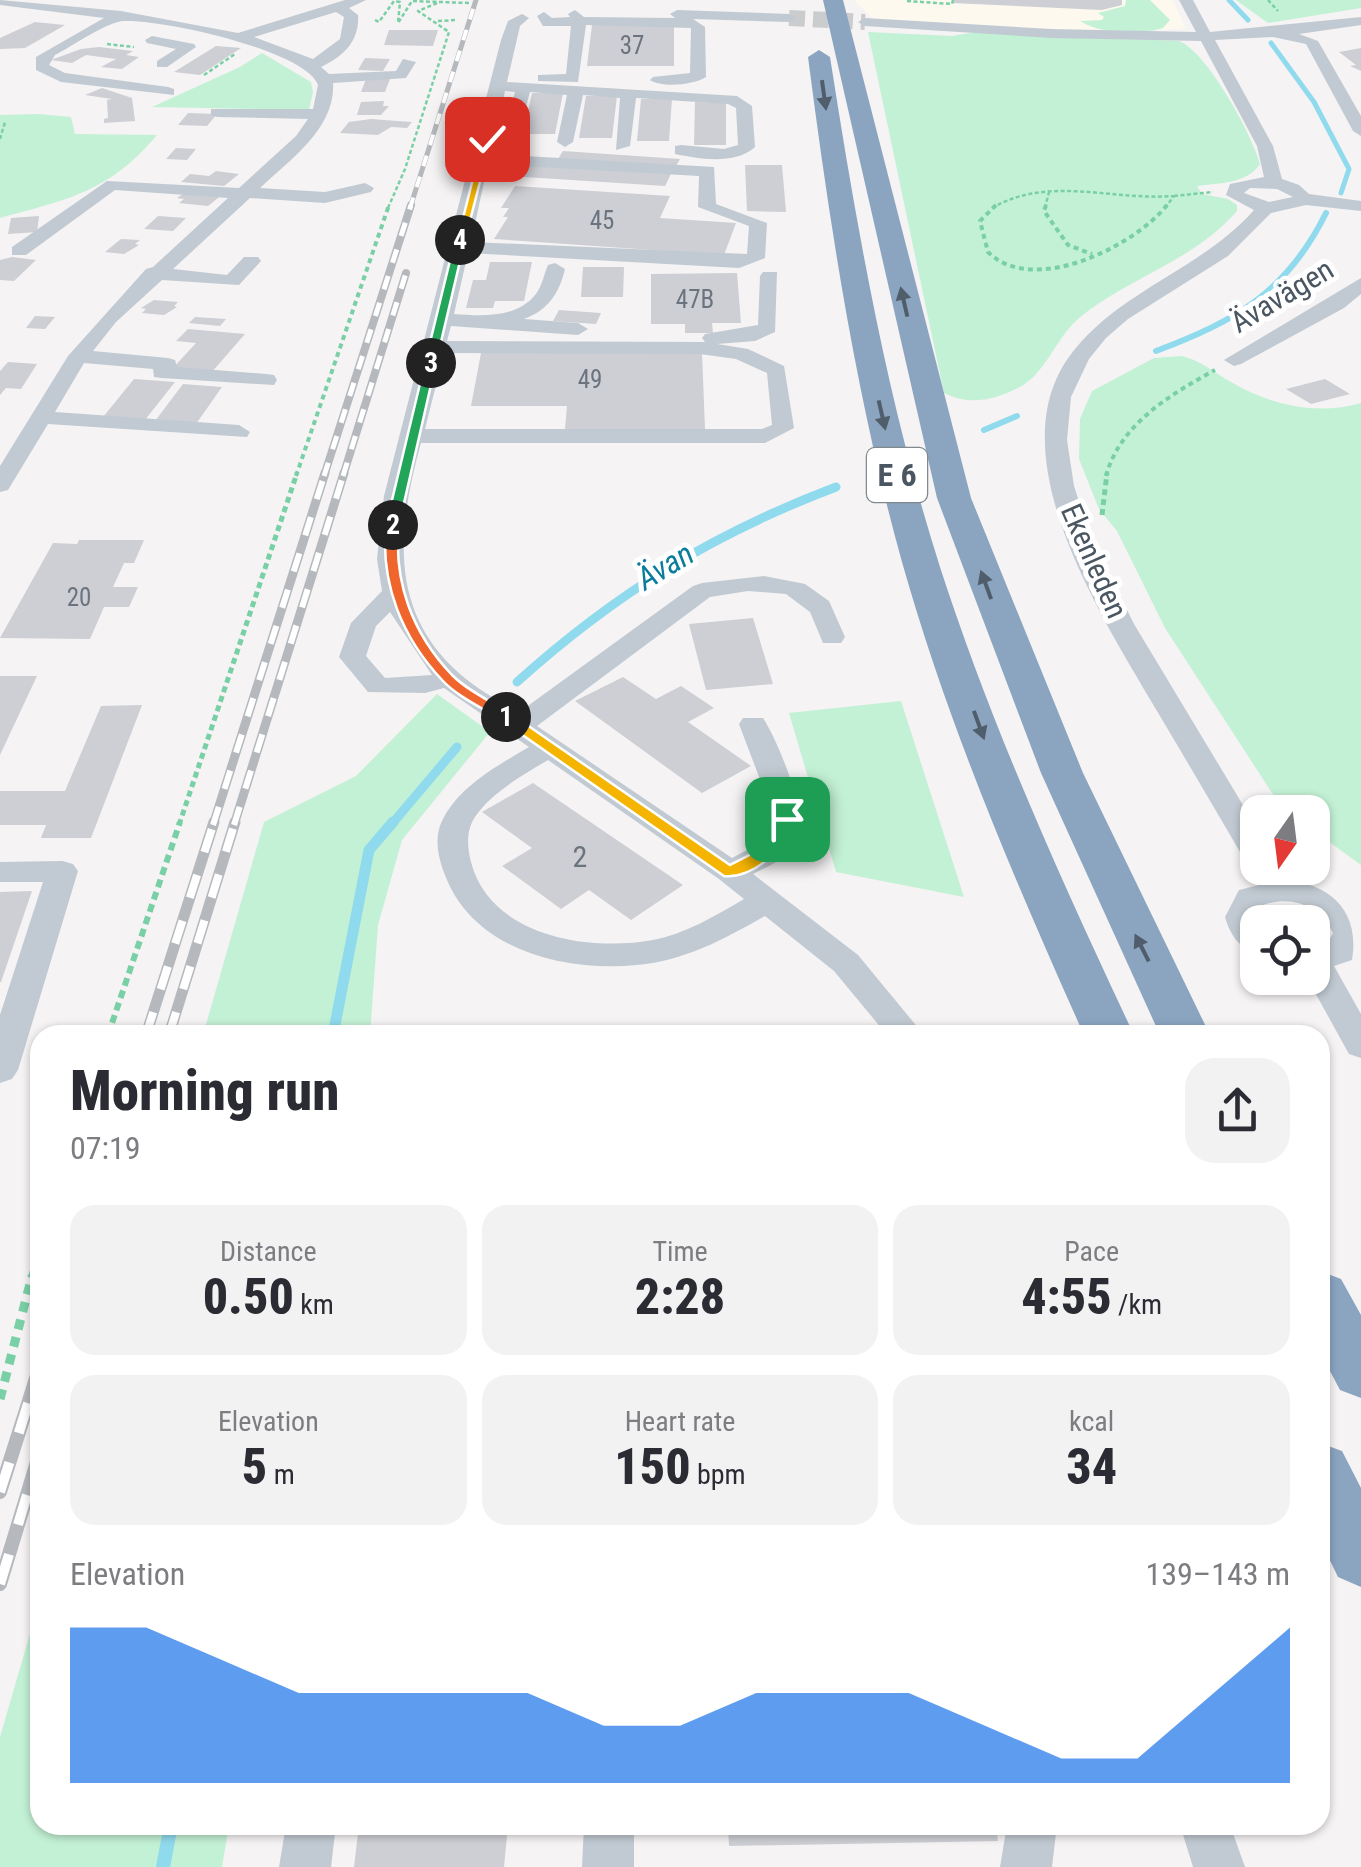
<!DOCTYPE html>
<html lang="en">
<head>
<meta charset="utf-8">
<style>
	body { margin:0; font-family:"Roboto Condensed",sans-serif; background:#f2f2f3; color:#2b2b33; height:100vh; display:flex; flex-direction:column; font-size:38px; white-space:nowrap }
	* { box-sizing:border-box; margin:0 }
	p { font-size:32px; color:#7c7c81 }
	.icon { flex:none; width:55px; height:55px; fill:none; stroke:currentColor; stroke-width:2; stroke-linecap:round; stroke-linejoin:round }
	.map { position:relative; flex:1; overflow:hidden }
	.drawer { position:absolute; left:30px; top:1025px; width:1300px; height:810px; display:flex; flex-direction:column; background:#fff; border-radius:30px; box-shadow:0 2px 8px #0004 }
	.drawer>* { flex:none }
	.needle { width:65px; rotate:194deg }
	.buttons { position:absolute; left:1240px; top:795px; display:grid; gap:20px }
	.buttons a { display:grid; place-items:center; width:90px; height:90px; border-radius:20px; background:#fff; box-shadow:0 2px 8px #0004; font-size:50px }
	.pin { position:absolute; display:grid; place-items:center; width:85px; height:85px; color:#fff; margin:-42px; border-radius:20px; box-shadow:0 5px 15px #0006 }
	.km { position:absolute; width:50px; height:50px; margin:-25px; border-radius:50%; background:#222; color:#fff; font-size:28px; line-height:50px; text-align:center }
	.round { display:grid; place-items:center; flex:none; width:105px; height:105px; border-radius:30px; background:#f2f2f3 }
	.head { display:flex; align-items:center; justify-content:space-between; height:170px; padding:0 40px }
	h1 { font-size:55px; font-weight:800; line-height:75px }
	.stats { display:grid; grid-template-columns:repeat(3,1fr); gap:15px; height:170px; padding:10px 40px }
	.stats div { display:grid; align-content:center; border-radius:25px; background:#f2f2f3; text-align:center }
	.stats b { font-size:50px; font-weight:800 }
	.stats small { font-size:28px; font-weight:400 }
	.stats p { font-size:28px }
	.chart { height:280px; padding:20px 40px }
	.chart p { display:flex; justify-content:space-between }
	.chart svg { width:100%; height:180px; margin-top:10px; fill:#1a73e8; opacity:.7 }
	.map>svg:first-child { display:block }
	.commercial { fill:#fdf9ef }
	.green { fill:#c3f1d5 }
	.lines { fill:none; stroke-linecap:round; stroke-linejoin:round }
	.stream-far4 { stroke:#90daee; stroke-width:5 }
	.stream-far3 { stroke:#90daee; stroke-width:6 }
	.stream-far2 { stroke:#90daee; stroke-width:9 }
	.stream-far1 { stroke:#90daee; stroke-width:11 }
	.stream { stroke:#90daee; stroke-width:14 }
	.building { fill:#cdcfd5 }
	.minor-tunnel { stroke:#caccce; stroke-width:16; stroke-dasharray:16 8; stroke-linecap:butt }
	.path-far4 { stroke:#7ad0a6; stroke-width:2.5; stroke-dasharray:4 2.5; stroke-linecap:butt }
	.path-far3 { stroke:#7ad0a6; stroke-width:4; stroke-dasharray:5 4; stroke-linecap:butt }
	.path-far2 { stroke:#7ad0a6; stroke-width:5; stroke-dasharray:6 4; stroke-linecap:butt }
	.path-far1 { stroke:#7ad0a6; stroke-width:6; stroke-dasharray:8 5; stroke-linecap:butt }
	.path { stroke:#7ad0a6; stroke-width:9; stroke-dasharray:10 8; stroke-linecap:butt }
	.minor { fill:#c1cad2; fill-rule:evenodd }
	.highway { fill:#8ba5c1; fill-rule:evenodd }
	.rail-far4-casing { stroke:#b5b8bd; stroke-width:5 }
	.rail-far3-casing { stroke:#b5b8bd; stroke-width:8 }
	.rail-far2-casing { stroke:#b5b8bd; stroke-width:9 }
	.rail-far1-casing { stroke:#b5b8bd; stroke-width:11 }
	.rail-casing { stroke:#b5b8bd; stroke-width:14 }
	.rail-far4 { stroke:#fff; stroke-width:4; stroke-dasharray:11; stroke-linecap:butt }
	.rail-far3 { stroke:#fff; stroke-width:5; stroke-dasharray:14; stroke-linecap:butt }
	.rail-far2 { stroke:#fff; stroke-width:6; stroke-dasharray:19; stroke-linecap:butt }
	.rail-far1 { stroke:#fff; stroke-width:8; stroke-dasharray:24; stroke-linecap:butt }
	.rail { stroke:#fff; stroke-width:10; stroke-dasharray:31; stroke-linecap:butt }
	.oneway { fill:#505e6b }
	.split-1 { fill:#f5b400; stroke:#fff; stroke-width:2.5 }
	.split-2 { fill:#f0652b; stroke:#fff; stroke-width:2.5 }
	.split-3 { fill:#22a559; stroke:#fff; stroke-width:2.5 }
	.split-4 { fill:#22a559; stroke:#fff; stroke-width:2.5 }
	.split-5 { fill:#f5b400; stroke:#fff; stroke-width:2.5 }
	.labels { text-anchor:middle; stroke-width:10; stroke-linejoin:round; paint-order:stroke }
	.far-number-label { font-size:25px; fill:#6b747e }
	.far-street-label { font-size:30px; fill:#4a5661; stroke:#fff }
	.number-label { font-size:30px; fill:#6b747e }
	.shield { fill:#fff; stroke:#808990; stroke-width:2.5 }
	.shield-label { font-size:32px; font-weight:bold; fill:#4a5661 }
	.far-water-label { font-size:32px; font-style:italic; fill:#0c7c9b; stroke:#fff }
</style>
</head>
<body>
<div class="map">
<svg width="1361" height="1867" viewBox="0 0 1361 1867">
	<rect width="100%" height="100%" fill="#f5f3f3"/>
	<path class="commercial" d="M854 0H1173L1186 29 1113 32 876 22Z"/>
	<path class="green" d="M1126 0H1150L1170 20 1163 28C1138 36 1101 34 1080 21L1102 20 1104 17 1098 13 1125 6Z
		M1236 0H1361V8L1268 23Z
		M868 32 952 36 977 32 1179 41C1207 52 1252 134 1260 164 1247 184 1219 183 1197 186L1202 194 1228 199 1237 205V211C1193 262 1128 277 1078 319 1055 339 1046 374 1018 388 994 400 969 406 944 393Z
		M262 53 311 82 313 92 309 110 152 107 240 67Z
		M38 114 71 117 75 134 157 135C109 192 69 199 0 218V115Z
		M1182 356C1202 361 1213 372 1231 382 1270 405 1317 416 1361 403V865L1313 830 1312 812H1292L1274 796 1165 628 1117 531 1099 509 1079 459 1080 419 1092 391 1154 358Z
		M437 694 490 732 402 840 378 925 370 1035H203L264 822 356 776Z
		M901 701 964 897 836 872 789 713Z
		M40 1599V1825H229L222 1867H0V1737Z"/>
	<g class="lines">
		<path class="stream-far4" d="M1229 0 1248 20
			M1271 43 1314 102 1349 169 1341 193"/>
		<path class="stream-far3" d="M1156 351C1236 321 1287 292 1326 213
			M984 430 1017 416"/>
		<path class="stream-far2" d="M517 682C616 593 712 534 836 487
			M391 825 457 747"/>
		<path class="stream-far1" d="M333 1035 369 850 393 822"/>
		<path class="stream" d="M163 1867 171 1825"/>
	</g>
	<path class="building" d="M952 0H1122V5L1102 10 952 3Z
		M35 22 65 25 25 48 0 49V38Z
		M592 25H674V66H587Z
		M389 30H438L433 46 384 45Z
		M216 46 241 48 200 75 174 72Z
		M99 47 133 51 126 55 139 57 122 69 101 67 116 59 86 55 72 63 51 60 81 49Z
		M1361 48V71L1350 66 1356 65 1339 52Z
		M365 58 390 59 383 71 358 70Z
		M366 79H390L385 92H361Z
		M102 88 132 98 135 121 104 123V119L108 118 107 100 112 99 85 95Z
		M532 93H563L555 134H523Z
		M586 96H617L612 138H579Z
		M641 99H672L669 141H637Z
		M384 101 383 106H389L381 115H357L361 102Z
		M695 102 726 103V145H694Z
		M188 113 217 114 207 126 178 125Z
		M371 119 397 121 412 122 407 128 391 127 378 135 340 133 349 122Z
		M176 148 196 149 187 160 166 159Z
		M563 151 680 159 676 166 558 159Z
		M517 164 671 174 665 186 509 176Z
		M745 165H782L786 212 747 211Z
		M216 171 239 174 224 186 181 182 190 174 209 176Z
		M515 186 670 196 660 218 736 223 724 255 494 239 508 217H503L509 208H501Z
		M183 194H223L208 206 179 203 184 199 177 198Z
		M39 216 37 232 8 234 11 218Z
		M158 216 186 218 173 231 144 229Z
		M121 239 140 240 135 244 139 245 124 254 105 252Z
		M12 257 36 260 14 281 0 280V260Z
		M490 262H532L524 301H495L493 308H466L473 280H486Z
		M583 267H624L623 297H581Z
		M737 273 741 323H712L713 333H685V324H651V274Z
		M154 300 178 302 174 306 177 307 164 315 142 313 146 309 141 308Z
		M559 310 601 313 596 324 553 321Z
		M35 316 55 317 45 329 26 328Z
		M195 317 226 319 220 326 189 323Z
		M188 329 245 334 211 373 172 369 196 343 176 341Z
		M481 353H702L705 429H565L567 406H471Z
		M8 362 37 364 21 389 6 388 0 395V371Z
		M134 379 175 382 145 420 103 417Z
		M1325 379 1350 394 1311 404 1286 389Z
		M183 384 222 387 196 424 155 421Z
		M79 540H144L134 563H124L113 587H138L129 607H104L90 639 0 638 53 543 77 544Z
		M753 618 773 684 706 690 689 624Z
		M0 676H37L0 755Z
		M623 677 656 699 681 686 714 708 688 722 751 766 702 793 575 701Z
		M142 705 91 838H41L46 825H0V791H65L101 706Z
		M533 783 683 885 631 920 589 890 561 909 502 866 532 848 482 812Z
		M32 891 1 982H0V892Z
		M359 1825H508L504 1867H354Z
		M728 1825H996L998 1841 729 1846Z"/>
	<g class="lines">
		<path class="minor-tunnel" d="M789 18 865 22"/>
		<path class="path-far4" d="M1268 0 1278 11
			M907 1 952 4 953 0
			M375 20 379 22 394 1 400 2 398 23 412 1 469 3
			M438 21 456 20
			M107 44 134 47
			M204 75 235 54
			M0 139 5 122
			M1174 196 1213 192
			M388 208 405 169 449 32 418 11 440 2
			M992 208C1049 175 1112 201 1174 196
			M1045 208 1049 192
			M1165 208 1174 196"/>
		<path class="path-far3" d="M996 205 980 221 988 252C1033 297 1135 246 1167 205
			M1046 205 1044 211 1068 245 1092 254
			M296 476 389 205
			M1106 476C1120 424 1171 394 1215 370"/>
		<path class="path-far2" d="M1102 515 1107 473
			M179 825 297 473"/>
		<path class="path-far1" d="M1312 863 1327 874
			M108 1035 180 822
			M31 1278 40 1244"/>
		<path class="path" d="M0 1399 32 1276"/>
		<path class="minor" d="M0 0 121 11 238 33 345 0H366L349 8 358 15C360 41 343 57 321 67L329 74 396 71 403 59 416 62 406 78 333 83C336 128 289 161 260 188L325 192 365 183 374 188 371 192 325 203 250 198 173 269 227 275 244 257H258L261 261 239 285 162 280 116 322 93 351 168 358 175 360 177 367 266 374 274 375 277 380 274 385 162 378 154 377 153 369 84 363 55 412 239 425 250 432 247 437 48 424 8 490 0 492V466L68 356 146 269 153 267 228 198 115 190 26 255H12V247L107 181 239 188 296 136 308 119 217 117 211 115V109H313L318 85C305 50 161 19 124 21 108 21 71 47 55 55L49 65 65 73 168 87 174 89V95L61 82 36 70V57L104 18 0 5ZM336 12 344 17 340 39 313 59 254 37Z
			M1179 0H1193L1210 32 1361 17V25L1299 34 1318 41 1361 116V136L1353 131 1306 44 1273 37 1215 40 1273 146 1282 179 1299 185 1309 194 1361 201V211L1306 205 1271 213 1228 256 1128 319 1106 338 1089 359 1071 397 1067 440 1074 486 1089 533 1134 624 1258 830V867L1247 864 1243 857C1213 806 1184 756 1154 706 1101 615 992 449 1075 349 1124 289 1203 268 1254 210L1226 195 1230 184 1264 177 1257 146 1201 41 1051 38 865 26 858 22 865 18 1051 29 1196 32ZM1250 188 1277 189 1293 197 1269 202 1244 193Z
			M575 10 584 17 675 18 670 14 677 10 789 14 796 18 789 22 693 19 705 27 706 77C694 85 662 88 650 80L653 77 690 73 691 28 586 25 578 82 538 81V75L566 74 571 26H543L537 16 544 12 552 18 570 17 568 14Z
			M522 14 529 18 520 26 507 82 737 96 752 106 755 147C735 165 700 159 675 154V146L681 145 724 149 738 145 736 108 728 104 636 98 630 146 616 150 620 98 583 95 573 142 565 147 557 142 567 95 530 92 517 140 509 145 501 140 515 92 505 91 491 154 714 167 716 204 767 223 765 258 739 268 468 253 454 314C481 316 516 319 536 294 542 286 544 274 548 265L555 263 565 269C559 294 548 310 524 319L578 323 588 329 578 335 451 326 447 341 705 342 702 338 705 334 758 325 760 276 763 272H777L775 332 755 341 717 344 748 349 784 366 794 428 765 443H421C398 526 387 610 460 674 477 689 499 701 518 713L693 586 702 583 764 576 805 584 829 601 845 637 841 643H823L810 612 786 594 748 591 710 597 537 726 732 858 762 842 770 828 761 782 739 724 743 718H763C778 741 809 815 797 840 789 858 769 866 753 874L858 955 924 1035H887L834 971 765 916C725 939 684 961 637 965 566 972 477 951 447 880 439 861 433 840 442 821 459 786 497 766 529 747L444 688 425 693 368 692 339 657 351 623 382 591 377 559 384 496 501 40 508 21ZM488 164 699 176 698 207 749 226 747 254 471 242ZM444 353 700 354 736 359 767 373 772 425 762 429H425ZM390 612 432 675 385 678 366 656 376 626ZM548 760 719 879 744 899C715 916 685 934 653 940 588 952 490 936 471 862 467 847 466 830 475 817 492 792 523 775 548 760Z
			M152 36 194 44 196 47 167 67H157V61L176 49 147 43 145 40Z
			M1361 278V294L1344 308 1241 364 1234 366 1224 360Z
			M62 861 73 864 78 871 18 1070 12 1079 0 1083V1015L43 882H0V862Z
			M1279 880C1324 881 1361 906 1352 960L1334 966 1361 1014V1058L1349 1054 1307 978H1312V949L1327 944 1333 933C1320 905 1291 895 1263 905L1257 917 1258 954C1240 949 1230 935 1225 917L1239 890Z
			M286 1825H336L331 1867H279Z
			M584 1825H634V1867H582Z
			M1007 1825H1057L1052 1867H1000Z
			M1180 1825H1230L1245 1867H1193Z"/>
		<path class="highway" d="M823 0H843L971 498 1083 773 1210 1035H1160L1041 773 937 498Z
			M819 50 830 57C857 229 887 401 940 567 992 728 1062 882 1134 1035H1084C1015 881 948 725 902 562 856 397 830 227 808 57Z
			M1320 1271 1341 1279 1361 1315V1398L1340 1390 1320 1352Z
			M1320 1443 1342 1451 1361 1488V1587L1338 1577 1320 1540Z"/>
		<defs>
			<path id="rail-far4" d="M410 208 476 0"/>
			<path id="rail-far3" d="M324 476 411 205
				M343 476 406 273"/>
			<path id="rail-far2" d="M213 825 325 473
				M234 825 344 473"/>
			<path id="rail-far1" d="M146 1035 214 822
				M169 1035 235 822"/>
			<path id="rail" d="M0 1492 40 1366
				M0 1584 40 1452"/>
		</defs>
		<use href="#rail-far4" class="rail-far4-casing"/>
		<use href="#rail-far3" class="rail-far3-casing"/>
		<use href="#rail-far2" class="rail-far2-casing"/>
		<use href="#rail-far1" class="rail-far1-casing"/>
		<use href="#rail" class="rail-casing"/>
		<use href="#rail-far4" class="rail-far4"/>
		<use href="#rail-far3" class="rail-far3"/>
		<use href="#rail-far2" class="rail-far2"/>
		<use href="#rail-far1" class="rail-far1"/>
		<use href="#rail" class="rail"/>
	</g>
	<defs><path id="oneway-solid" d="M-6-.8H1V-3.2L6.5 0L1 3.2V.8H-6Z" transform="scale(2.5)"/></defs>
	<g class="oneway">
		<use href="#oneway-solid" transform="translate(824 95) rotate(82)"/>
		<use href="#oneway-solid" transform="translate(904 302) rotate(-103)"/>
		<use href="#oneway-solid" transform="translate(882 415) rotate(77)"/>
		<use href="#oneway-solid" transform="translate(986 585) rotate(-110)"/>
		<use href="#oneway-solid" transform="translate(979 725) rotate(70)"/>
		<use href="#oneway-solid" transform="translate(1142 948) rotate(-117)"/>
	</g>
	<path class="split-1" d="M501 714H511L730 865C761 849 769 848 781 816L794 819C789 847 753 879 724 876L501 720Z"/>
	<path class="split-2" d="M393 521 399 525C393 581 412 633 452 675 468 691 492 702 511 714V720H501C483 708 458 697 443 681 402 638 380 583 386 525Z"/>
	<path class="split-3" d="M431 360 436 363 399 525 393 528 386 525 425 363Z"/>
	<path class="split-4" d="M460 237 465 240 436 363 431 367 425 363 455 240Z"/>
	<path class="split-5" d="M487 137 491 139 465 240 457 242 483 139Z"/>
	<g class="labels">
		<g class="far-number-label">
			<text x="632" y="54">37</text>
			<text x="602" y="229">45</text>
			<text x="695" y="308">47B</text>
			<text x="590" y="388">49</text>
			<text x="79" y="606">20</text>
		</g>
		<g class="far-street-label">
			<text transform="translate(1282 296) rotate(-31)" y="10">Ävavägen</text>
			<text transform="translate(1094 561) rotate(66)" y="10">Ekenleden</text>
		</g>
		<g class="number-label">
			<text x="580" y="867">2</text>
		</g>
		<rect class="shield" x="867" y="448" width="60" height="54" rx="8"/>
		<g class="shield-label">
			<text x="897" y="486">E 6</text>
		</g>
		<g class="far-water-label">
			<text transform="translate(665 566) rotate(-31)" y="11">Ävan</text>
		</g>
	</g>
</svg>
<div class="buttons">
<a><svg class="needle" viewBox="-14 -14 28 28"><path d="M0-13l5 13h-10z" fill="#e53935"/><path d="M0 13l5-13h-10z" fill="#7c7c81"/></svg></a>
<a><svg class="icon" aria-label="locate" viewBox="0 0 24 24"><circle cx="12" cy="12" r="6"/><path d="M12 2v4M12 18v4M2 12h4M18 12h4"/></svg></a>
</div>
<div class="pin" style="left:787px;top:819px;background:#1e9e55"><svg class="icon" aria-label="arrive" viewBox="0 0 24 24"><path d="M6 21V4h12l-3 4 3 4H6"/></svg></div>
<div class="pin" style="left:487px;top:139px;background:#d93025"><svg class="icon" aria-label="check" viewBox="0 0 24 24"><path d="M5 12l5 5 9-10"/></svg></div>
<b class="km" style="left:506px;top:717px">1</b>
<b class="km" style="left:393px;top:525px">2</b>
<b class="km" style="left:431px;top:363px">3</b>
<b class="km" style="left:460px;top:240px">4</b>
<section class="drawer">
<div class="head"><div><h1>Morning run</h1><p>07:19</p></div><a class="round"><svg class="icon" aria-label="share" viewBox="0 0 24 24"><path d="M12 15V3M7 8l5-5 5 5M5 13v7h14v-7"/></svg></a></div>
<div class="stats">
<div><p>Distance</p><b>0.50<small> km</small></b></div>
<div><p>Time</p><b>2:28</b></div>
<div><p>Pace</p><b>4:55<small> /km</small></b></div>
</div>
<div class="stats">
<div><p>Elevation</p><b>5<small> m</small></b></div>
<div><p>Heart rate</p><b>150<small> bpm</small></b></div>
<div><p>kcal</p><b>34</b></div>
</div>
<div class="chart"><p><span>Elevation</span>139–143 m</p>
<svg viewBox="0 0 160 44" preserveAspectRatio="none"><path d="M0 44V6L10 6L20 14L30 22L40 22L50 22L60 22L70 30L80 30L90 22L100 22L110 22L120 30L130 38L140 38L150 22L160 6V44z"/></svg>
</div>
</section>
</div>
</body>
</html>
